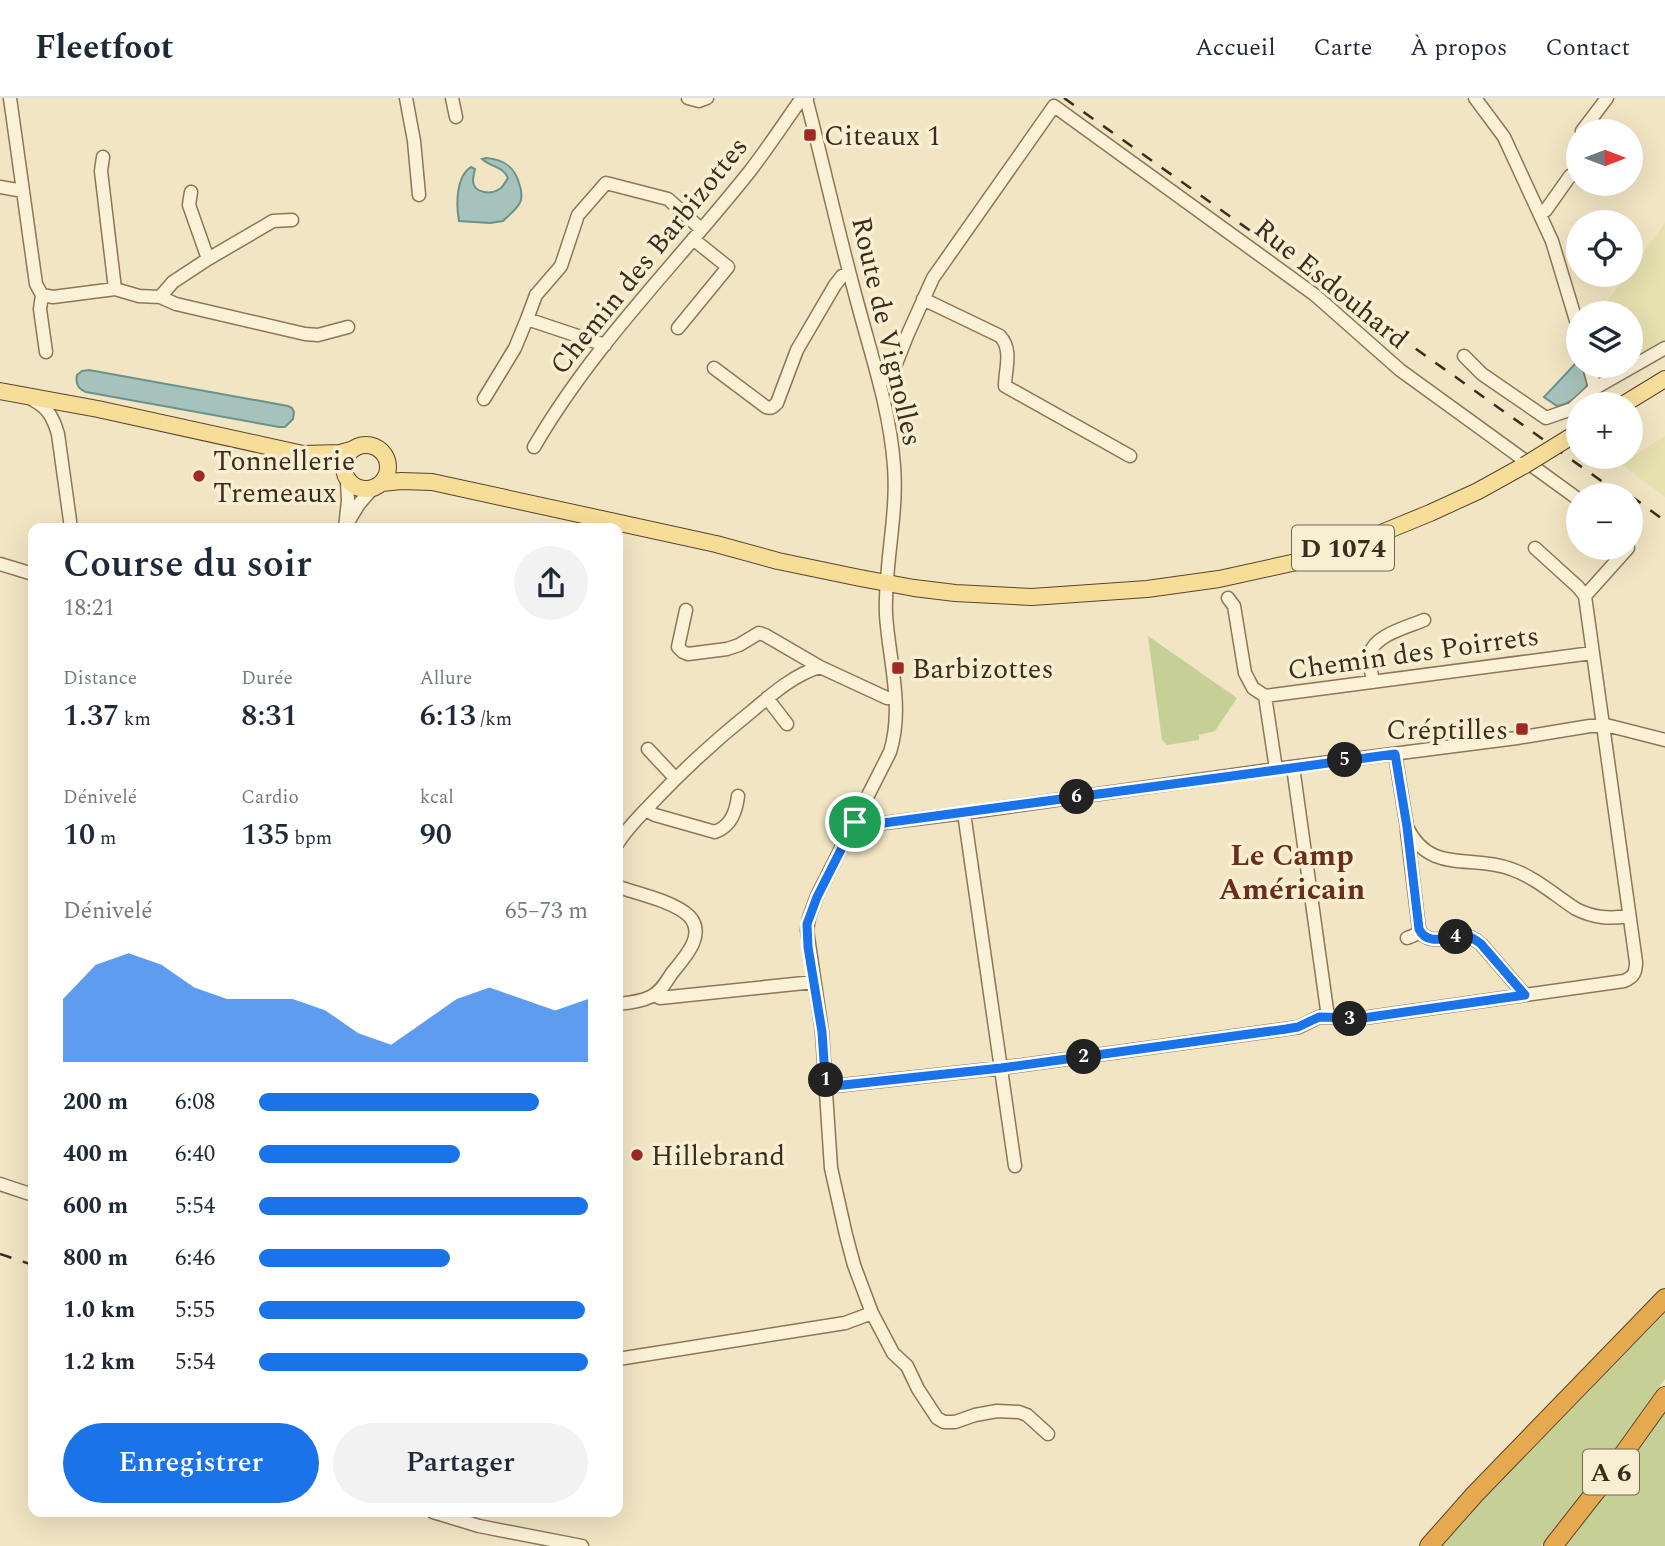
<!DOCTYPE html>
<html lang="fr">
<head>
<meta charset="utf-8">
<style>
	body { margin:0; font-family:Spectral,serif; background:#f2f2f3; color:#1f2937; height:100vh; display:flex; flex-direction:column; font-size:26px; white-space:nowrap }
	* { box-sizing:border-box; margin:0 }
	p { font-size:23px; color:#747a83 }
	.icon { flex:none; width:38px; height:38px; fill:none; stroke:currentColor; stroke-width:2; stroke-linecap:round; stroke-linejoin:round }
	.map { position:relative; flex:1; overflow:hidden }
	.panel { position:absolute; left:28px; top:425px; width:595px; height:994px; display:flex; flex-direction:column; background:#fff; border-radius:14px; box-shadow:0 7px 28px #0002 }
	.panel>* { flex:none }
	.needle { width:46px; rotate:90deg }
	.tools { position:absolute; left:1566px; top:21px; display:grid; gap:14px }
	.tools a { display:grid; place-items:center; width:77px; height:77px; border-radius:50%; background:#fff; box-shadow:0 7px 28px #0002; font-size:35px }
	.pin { position:absolute; display:grid; place-items:center; width:60px; height:60px; color:#fff; margin:-30px; border:4px solid #fff; border-radius:50%; box-shadow:0 2px 7px #0007 }
	.km { position:absolute; width:35px; height:35px; margin:-18px; border-radius:50%; background:#222; color:#fff; font-size:19px; line-height:35px; text-align:center }
	.round { display:grid; place-items:center; flex:none; width:74px; height:74px; border-radius:37px; background:#f2f2f3 }
	.summary { display:flex; align-items:center; justify-content:space-between; height:119px; padding:0 35px }
	h1 { font-size:38px; font-weight:600; line-height:52px }
	.stats { display:grid; grid-template-columns:repeat(3,1fr); gap:10px; height:119px; padding:7px 35px }
	.stats div { display:grid; align-content:center }
	.stats b { font-size:30px; font-weight:600 }
	.stats small { font-size:19px; font-weight:400 }
	.stats p { font-size:19px }
	.chart { height:196px; padding:14px 35px }
	.chart p { display:flex; justify-content:space-between }
	.chart svg { width:100%; height:126px; margin-top:7px; fill:#1a73e8; opacity:.7 }
	.primary-button { display:flex; gap:14px; margin-top:auto; padding:14px 35px }
	.primary-button a { flex:1; height:80px; border-radius:42px; background:#1a73e8; color:#fff; font-size:28px; font-weight:600; line-height:80px; text-align:center }
	.primary-button a+a { background:#f2f2f3; color:#1f2937 }
	ul { padding:0 35px; list-style:none; font-size:23px }
	li { display:grid; grid-template-columns:112px 84px 1fr; align-items:center; height:52px }
	li i { height:18px; border-radius:9px; background:#1a73e8 }
	header { display:flex; align-items:center; gap:42px; box-sizing:border-box; height:98px; padding:0 35px; background:#fff; border-bottom:2px solid #e0e1e3 }
	header strong { font-size:33px }
	nav { display:flex; gap:38px; margin-inline-start:auto; font-size:24px }
	.map>svg:first-child { display:block }
	.farmland { fill:#e7e0af }
	.green { fill:#c6d096 }
	.water { fill:#a5c3bc; stroke:#6b928a; stroke-width:2 }
	.lines { fill:none; stroke-linecap:round; stroke-linejoin:round }
	.minor-casing { stroke:#8c7658; stroke-width:15 }
	.major-casing { stroke:#5a442d; stroke-width:18 }
	.highway-casing { stroke:#5a442d; stroke-width:20 }
	.minor { stroke:#fbf1d7; stroke-width:12 }
	.major { stroke:#f6dd98; stroke-width:16 }
	.highway { stroke:#e5a94f; stroke-width:18 }
	.rail { stroke:#3b2d1d; stroke-width:2.5; stroke-dasharray:12 12; stroke-linecap:butt }
	.major-bridge-casing { stroke:#5a442d; stroke-width:18; stroke-linecap:butt }
	.major-bridge { stroke:#f6dd98; stroke-width:16 }
	.route-casing { stroke:#fff; stroke-width:14 }
	.route { stroke:#1a73e8; stroke-width:9 }
	.poi-dot { fill:#9f2925; stroke:#f8efd3; stroke-width:2.5 }
	.labels { text-anchor:middle; stroke-width:7; stroke-linejoin:round; paint-order:stroke }
	.shield { fill:#f8efd3; stroke:#746754; stroke-width:2 }
	.shield-label { font-size:26px; font-weight:bold; fill:#3b2d1d }
	.poi-label { font-size:28px; fill:#3b2d1d; stroke:#f8efd3; text-anchor:start }
	.street-label { font-size:28px; fill:#3b2d1d; stroke:#f8efd3 }
	.neighbourhood-label { font-size:30px; font-weight:bold; fill:#6a2e1a; stroke:#f8efd3 }
</style>
</head>
<body>
<header>
<strong>Fleetfoot</strong>
<nav><a>Accueil</a><a>Carte</a><a>À propos</a><a>Contact</a></nav>
</header>
<div class="map">
<svg width="1665" height="1448" viewBox="0 0 1665 1448">
	<rect width="100%" height="100%" fill="#f1e5c3"/>
	<path class="farmland" d="M1665 125V254L1631 268V215H1598L1627 177H1631V171Z
		M1665 338V399L1621 366Z"/>
	<path class="green" d="M1148 538 1237 600 1215 633 1199 637V642L1167 647 1162 642Z
		M1665 1211V1281L1597 1376 1541 1448H1439L1480 1398Z
		M1665 1313V1448H1563L1591 1415Z"/>
	<path class="water" d="M486 60C503 61 514 68 519 85 521 90 522 96 521 102 519 110 509 117 503 123L490 125 459 123C456 107 456 78 471 69L475 71C474 75 473 79 473 83 474 96 492 97 501 90 502 89 507 82 508 80 504 69 491 69 482 61Z
		M1576 265H1578V268H1581C1583 273 1586 279 1587 284 1588 295 1566 307 1557 308L1544 299Z
		M89 272 288 308 292 310 294 314 293 321 285 329H279L86 294C78 291 75 286 77 277L82 273Z"/>
	<g class="lines">
		<defs>
			<path id="minor" d="M10 0 36 186 42 197 40 211 46 254
				M406 0 414 43 419 97
				M452 0 456 19
				M688 0 699 3 707 0
				M1475 0 1504 39 1552 143 1578 229
				M1582 33 1607 0
				M103 59 101 73 115 191
				M0 89 23 93
				M191 94 189 107 208 161
				M1540 116 1546 112 1570 78
				M42 197 53 199 115 191 139 198 160 199 176 206 305 236 318 237 348 229
				M160 199 173 184 208 161 273 123 292 122
				M923 201 1000 238C1013 252 1005 271 1005 288L1130 358
				M678 230 728 169 693 141
				M605 247 527 221 536 197 561 168 578 117 606 85 668 101 701 131
				M1464 258 1482 276 1546 320 1572 311 1595 290 1665 250
				M1589 268 1595 290
				M714 270 766 309C771 311 773 309 777 305L797 252 835 187 842 178 849 175
				M880 284 892 276 907 238 933 180 1054 8 1315 197 1400 272 1578 401
				M484 301 515 250 527 221
				M33 302C48 310 53 319 58 336L71 430
				M534 349C593 247 677 165 750 73 767 51 783 27 799 4L807 1
				M348 424 359 406 372 391
				M345 430 348 403 347 383
				M1535 450 1578 489 1585 498
				M0 466 33 476
				M1228 500 1234 508 1245 575 1253 590 1265 598 1592 555
				M686 512 678 549 683 554 688 556 727 551 739 547 759 535 765 537 820 569 887 600H895
				M1373 584C1372 575 1368 565 1370 556 1374 537 1408 529 1424 522
				M1265 598 1276 671
				M767 600 787 626
				M648 651 675 680
				M1395 656 1407 729C1430 777 1471 756 1511 771 1535 779 1556 798 1576 811 1594 820 1609 821 1629 818
				M1293 669 1328 919
				M645 712 655 717 715 734C731 728 736 714 738 698
				M964 715 1015 1068
				M855 724 876 726 964 715 1276 671 1517 640 1590 628 1606 627 1665 642
				M1407 733 1419 831C1428 850 1450 837 1466 838 1472 839 1476 842 1481 846L1525 897
				M618 745C627 730 641 717 653 704 684 671 717 641 752 613 772 596 795 576 820 569
				M618 789C637 795 675 804 689 818 707 837 684 860 672 875 666 884 660 895 650 899 640 904 628 905 618 906
				M1407 840C1413 838 1417 837 1419 831
				M654 897 660 900 814 884
				M826 992 834 988 1001 970 1286 931 1299 929 1319 919 1363 920 1624 883C1634 879 1636 874 1636 864L1585 498 1628 450
				M0 1086 33 1097
				M872 1215 893 1255 907 1268 918 1291 937 1320 944 1324H955L975 1317 997 1313 1019 1314 1027 1317 1048 1336
				M618 1261 845 1225 872 1215 854 1167 846 1137 831 1070 822 934 807 832 809 820 817 798 890 654C904 610 889 562 886 517 884 467 898 418 894 368 890 312 872 260 858 207 839 138 824 69 806 0
				M433 1414 479 1428 582 1448"/>
			<path id="major" d="M0 293 98 311 303 356 340 355 351 352
				M1624 306 1665 281
				M344 369a22 22 0 1 1 44 0a22 22 0 1 1-44 0Z
				M382 385 401 383 432 384 716 446 778 463 860 480 914 490 955 495 1032 499 1147 491 1219 481 1310 461 1369 440 1430 415 1478 393 1525 367"/>
			<path id="highway" d="M1429 1448 1475 1396 1665 1200
				M1553 1448 1604 1383 1665 1298"/>
		</defs>
		<use href="#minor" class="minor-casing"/>
		<use href="#major" class="major-casing"/>
		<use href="#highway" class="highway-casing"/>
		<use href="#minor" class="minor"/>
		<use href="#major" class="major"/>
		<use href="#highway" class="highway"/>
		<path class="rail" d="M1064 0 1621 397
			M1631 398 1665 423
			M0 1156 33 1167"/>
		<defs>
			<path id="major-bridge" d="M1525 367 1572 338"/>
		</defs>
		<use href="#major-bridge" class="major-bridge-casing"/>
		<use href="#major-bridge" class="major-bridge"/>
	</g>
	<g class="lines">
		<defs>
			<path id="route" d="M1395 656 1407 729 1419 831C1428 850 1450 837 1466 838 1472 839 1476 842 1481 846L1525 897 1363 920 1319 919 1298 929 1286 931 1001 970 834 988 826 992 822 934 808 849 807 826 817 799 855 724 876 726Z"/>
		</defs>
		<use href="#route" class="route-casing"/>
		<use href="#route" class="route"/>
	</g>
	<g class="poi-dot">
		<rect x="803" y="30" width="14" height="14" rx="3.5"/>
		<circle cx="199" cy="378" r="7"/>
		<rect x="891" y="563" width="14" height="14" rx="3.5"/>
		<rect x="1515" y="624" width="14" height="14" rx="3.5"/>
		<circle cx="637" cy="1057" r="7"/>
	</g>
	<g class="labels">
		<g class="shield">
			<rect x="1292" y="427.5" width="102" height="45" rx="5"/>
			<rect x="1583" y="1351.5" width="56" height="45" rx="5"/>
		</g>
		<g class="shield-label">
			<text x="1343" y="459">D 1074</text>
			<text x="1611" y="1383">A 6</text>
		</g>
		<g class="poi-label">
			<text x="824" y="47">Citeaux 1</text>
			<text x="213" y="372">Tonnellerie<tspan x="213" dy="32">Tremeaux</tspan></text>
			<text x="912" y="580">Barbizottes</text>
			<text x="1508" y="641" text-anchor="end">Créptilles</text>
			<text x="651" y="1067">Hillebrand</text>
		</g>
		<g class="street-label">
			<text transform="translate(648 157) rotate(-51)" y="10">Chemin des Barbizottes</text>
			<text transform="translate(1332 185) rotate(39)" y="10">Rue Esdouhard</text>
			<text transform="translate(888 233) rotate(77)" y="10">Route de Vignolles</text>
			<text transform="translate(1413 554) rotate(-8)" y="10">Chemin des Poirrets</text>
		</g>
		<g class="neighbourhood-label">
			<text x="1292" y="767">Le Camp<tspan x="1292" dy="34">Américain</tspan></text>
		</g>
	</g>
</svg>
<div class="tools">
<a><svg class="needle" viewBox="-14 -14 28 28"><path d="M0-13l5 13h-10z" fill="#e53935"/><path d="M0 13l5-13h-10z" fill="#747a83"/></svg></a>
<a><svg class="icon" aria-label="locate" viewBox="0 0 24 24"><circle cx="12" cy="12" r="6"/><path d="M12 2v4M12 18v4M2 12h4M18 12h4"/></svg></a>
<a><svg class="icon" aria-label="layers" viewBox="0 0 24 24"><path d="M12 4l9 5-9 5-9-5zM3 14l9 5 9-5"/></svg></a>
<a>+</a>
<a>−</a>
</div>
<div class="pin" style="left:855px;top:724px;background:#1e9e55"><svg class="icon" aria-label="arrive" viewBox="0 0 24 24"><path d="M6 21V4h12l-3 4 3 4H6"/></svg></div>
<b class="km" style="left:826px;top:982px">1</b>
<b class="km" style="left:1084px;top:959px">2</b>
<b class="km" style="left:1350px;top:921px">3</b>
<b class="km" style="left:1456px;top:839px">4</b>
<b class="km" style="left:1345px;top:662px">5</b>
<b class="km" style="left:1077px;top:699px">6</b>
<section class="panel">
<div class="summary"><div><h1>Course du soir</h1><p>18:21</p></div><a class="round"><svg class="icon" aria-label="share" viewBox="0 0 24 24"><path d="M12 15V3M7 8l5-5 5 5M5 13v7h14v-7"/></svg></a></div>
<div class="stats">
<div><p>Distance</p><b>1.37<small> km</small></b></div>
<div><p>Durée</p><b>8:31</b></div>
<div><p>Allure</p><b>6:13<small> /km</small></b></div>
</div>
<div class="stats">
<div><p>Dénivelé</p><b>10<small> m</small></b></div>
<div><p>Cardio</p><b>135<small> bpm</small></b></div>
<div><p>kcal</p><b>90</b></div>
</div>
<div class="chart"><p><span>Dénivelé</span>65–73 m</p>
<svg viewBox="0 0 160 44" preserveAspectRatio="none"><path d="M0 44V22L10 10L20 6L30 10L40 18L50 22L60 22L70 22L80 26L90 34L100 38L110 30L120 22L130 18L140 22L150 26L160 22V44z"/></svg>
</div>
<ul>
<li><b>200 m</b>6:08<i style="width:85%"></i></li>
<li><b>400 m</b>6:40<i style="width:61%"></i></li>
<li><b>600 m</b>5:54<i style="width:100%"></i></li>
<li><b>800 m</b>6:46<i style="width:58%"></i></li>
<li><b>1.0 km</b>5:55<i style="width:99%"></i></li>
<li><b>1.2 km</b>5:54<i style="width:100%"></i></li>
</ul>
<div class="primary-button"><a>Enregistrer</a><a>Partager</a></div>
</section>
</div>
</body>
</html>
